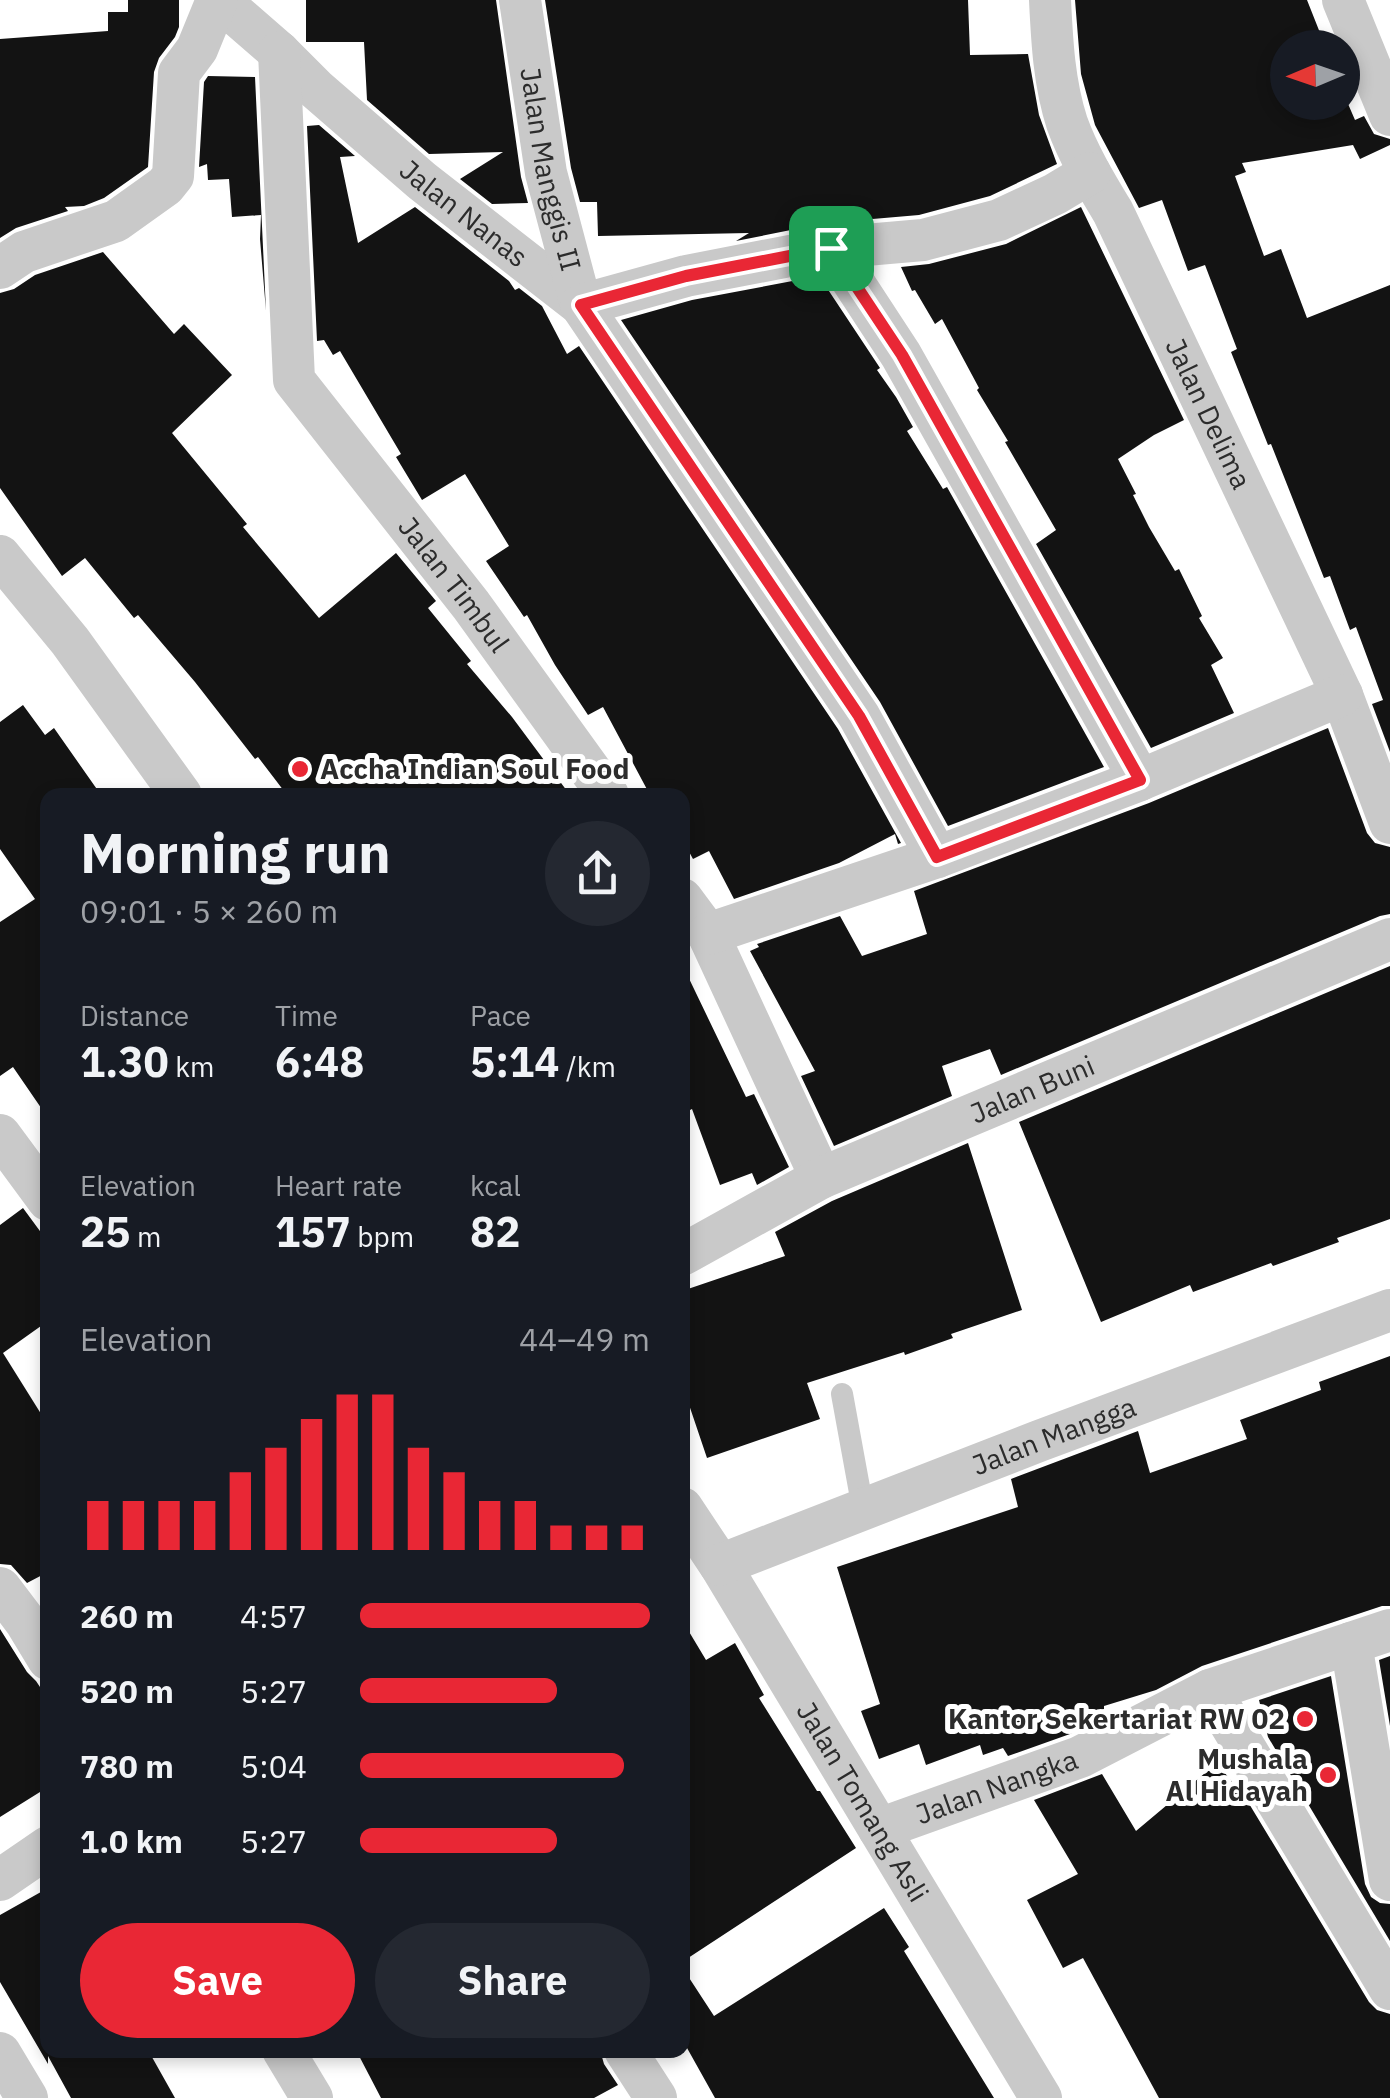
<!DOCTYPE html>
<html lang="en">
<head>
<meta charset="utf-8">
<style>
	body { margin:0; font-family:"IBM Plex Sans",sans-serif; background:#242831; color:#f1f3f6; height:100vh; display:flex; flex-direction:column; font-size:38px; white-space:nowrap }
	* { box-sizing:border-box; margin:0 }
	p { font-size:32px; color:#9ea1a6 }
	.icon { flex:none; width:55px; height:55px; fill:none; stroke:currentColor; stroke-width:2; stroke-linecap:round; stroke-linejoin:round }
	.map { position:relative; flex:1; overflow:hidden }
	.sheet { position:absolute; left:40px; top:788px; width:650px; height:1270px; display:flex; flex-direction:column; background:#171b24; border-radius:20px; box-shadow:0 5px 15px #0003 }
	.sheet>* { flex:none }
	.needle { width:65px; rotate:268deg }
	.fabs { position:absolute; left:1270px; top:30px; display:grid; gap:20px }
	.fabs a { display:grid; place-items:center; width:90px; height:90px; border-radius:50%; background:#171b24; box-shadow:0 5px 15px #0003; font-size:50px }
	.pin { position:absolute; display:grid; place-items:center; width:85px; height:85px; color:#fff; margin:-42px; border-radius:20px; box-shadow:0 5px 15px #0006 }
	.round { display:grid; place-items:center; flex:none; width:105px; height:105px; border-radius:52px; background:#242831 }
	.overview { display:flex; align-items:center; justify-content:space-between; height:170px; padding:0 40px }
	h1 { font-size:55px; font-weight:700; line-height:75px }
	.metrics { display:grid; grid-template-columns:repeat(3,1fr); gap:15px; height:170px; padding:10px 40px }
	.metrics div { display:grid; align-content:center }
	.metrics b { font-size:42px; font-weight:700 }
	.metrics small { font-size:28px; font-weight:400 }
	.metrics p { font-size:28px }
	.chart { height:280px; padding:20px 40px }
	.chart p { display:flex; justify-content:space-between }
	.chart svg { width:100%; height:180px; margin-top:10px; stroke:#e92735; stroke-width:6 }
	.primary-button { display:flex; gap:20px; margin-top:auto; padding:20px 40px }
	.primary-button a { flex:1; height:115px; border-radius:60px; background:#e92735; color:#fff; font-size:40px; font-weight:700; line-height:115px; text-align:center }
	.primary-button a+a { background:#242831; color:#f1f3f6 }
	ul { padding:0 40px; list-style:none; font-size:32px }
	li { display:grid; grid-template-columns:160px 120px 1fr; align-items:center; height:75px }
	li i { height:25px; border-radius:12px; background:#e92735 }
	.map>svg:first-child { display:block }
	.building { fill:#131313 }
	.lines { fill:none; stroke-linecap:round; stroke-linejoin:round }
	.lane { stroke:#c9c9c9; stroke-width:22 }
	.street { stroke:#c9c9c9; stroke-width:42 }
	.route-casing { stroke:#fff; stroke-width:20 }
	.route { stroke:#e92735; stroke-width:12 }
	.poi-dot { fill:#e92735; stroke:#fff; stroke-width:4 }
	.labels { text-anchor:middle; stroke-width:10; stroke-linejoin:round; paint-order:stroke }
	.street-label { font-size:28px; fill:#2c2c2c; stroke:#fff }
	.poi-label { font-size:28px; font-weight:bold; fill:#2c2c2c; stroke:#fff; text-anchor:end }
</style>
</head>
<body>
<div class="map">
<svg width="1390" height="2098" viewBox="0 0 1390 2098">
	<rect width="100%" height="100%" fill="#fff"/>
	<path class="building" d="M128 0H179V27L175 37 159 58 154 72 148 167 104 198 84 206 65 207 68 211 16 228 0 238V39L108 31V12H128Z
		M306 0H496L521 177 528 203 492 204 460 179 503 152 429 154 367 100 364 42H306Z
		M545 0H968L970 55 1028 54 1039 115 1057 164 990 196 919 215 826 223 736 241 749 233 598 236 597 202H580L571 168Z
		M1075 0H1307L1326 48H1288V102H1342V90L1355 120 1364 116 1374 134 1390 139V145L1360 159 1353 145 1242 163 1246 172 1235 176 1264 256 1281 249 1307 318 1390 285V752L1372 704 1383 700 1356 627 1350 630 1330 576 1324 578 1271 444 1268 445 1231 352 1237 349 1205 265 1188 271 1162 200 1139 208 1095 125 1081 74Z
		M208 76 255 77 266 311 260 239 261 215 232 217 229 179 208 180 207 164 199 167 204 82Z
		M319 125 355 156 340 157 358 243 415 207 509 281 515 290 519 288 542 306 567 354 579 346 838 729 901 843 898 844 895 834 839 863 734 899 709 851 693 859 682 839V795H650L603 707 588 715 555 665 527 615 524 617 486 561 509 546 465 474 422 500 396 457 401 454 340 351 333 355 324 340 317 341 307 126Z
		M1081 207 1184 420 1154 435 1118 459 1136 494 1133 495 1149 527 1175 571 1179 569 1202 616 1199 618 1223 658 1211 665 1234 713 1151 748 1036 544 1056 530 1005 442 1008 441 977 390 979 388 942 319 935 324 915 290 912 291 901 267 929 264 1006 244Z
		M103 252 174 334 184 324 232 375 172 433 247 524 243 527 319 618 396 553 436 601 428 608 471 661 467 664 512 717 570 795H287L258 757 255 759 195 682 138 615 134 618 85 558 62 576 0 488V293L14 289 35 275Z
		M819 276 880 368 877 370 896 397 913 427 907 431 943 489 947 487 1104 767 948 826 880 702 621 320 692 300Z
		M23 705 45 735 54 728 101 795H48V1118L13 1067 0 1076V922L35 899 0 849V722Z
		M1328 728 1367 833 1375 843 1390 847V914L1380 916 1001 1075 990 1049 942 1066 952 1096 834 1146 801 1076 815 1071 750 951 759 947 757 944 840 916 862 956 927 934 914 891 1149 803Z
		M682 964 746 1097 754 1094 789 1167 757 1185 752 1173 720 1185 692 1109 682 1114Z
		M1390 966V1219L1337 1238 1339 1242 1273 1266 1271 1263 1193 1292 1190 1285 1101 1322 1019 1122Z
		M968 1143 1022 1310 951 1334 953 1338 905 1355 904 1352 807 1383 820 1419 707 1458 682 1384V1291L785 1256 775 1232 832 1201Z
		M23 1208 48 1242V1321L3 1353 48 1425V1572L27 1583 11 1565 0 1564V1225Z
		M1390 1356V1606H1382L1202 1666 1156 1690 1104 1706V1709L1071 1721 1077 1731 1070 1734 1008 1756 1003 1748 983 1755 980 1745 926 1765 919 1744 879 1759 861 1711 880 1704 837 1567 1018 1507 1011 1479 1138 1431 1150 1473 1247 1439 1240 1420 1321 1390 1319 1382Z
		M682 1620 706 1660 735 1643 764 1695 759 1698 817 1791H820L856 1848 682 1962Z
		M0 1629 27 1672 36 1681 48 1699V1787L0 1817Z
		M1390 1656V1726L1379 1660Z
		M1331 1676 1365 1884 1371 1897 1380 1903 1390 1904V1941L1268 1737 1259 1700Z
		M1217 1763 1248 1802 1369 2002 1377 2010 1390 2014V2098H1159L1083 1958 1063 1968 1027 1900 1078 1874 1034 1800 1102 1774 1136 1831Z
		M48 1888V2050H148L175 2098H71L48 2056V2064L0 1982V1915Z
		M884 1908 909 1947 904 1951 994 2098H715L682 2039V1967L714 2016Z
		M356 2050H600L604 2064 618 2085 594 2098H381Z"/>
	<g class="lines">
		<path class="lane" d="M842 1394 863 1509"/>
		<g class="street">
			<path id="s1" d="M219 0 279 52 316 89 422 181 581 305 859 716 937 857"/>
			<path id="s2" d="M520 0 546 173 581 305"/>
			<path id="s3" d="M1050 0C1052 41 1054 83 1067 123 1078 154 1096 184 1113 212L1342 695 1390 823"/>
			<path d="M1343 0 1390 115"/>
			<path id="s4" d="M279 52 294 380 471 605 608 795"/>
			<path d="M831 248 901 355 1140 780"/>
			<path d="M0 268 24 252 116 221 165 186 173 176 179 73 197 49 217 0"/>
			<path d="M581 305 686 276 831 248 923 240 999 220 1055 194 1090 173"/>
			<path d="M0 556 70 641 181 795"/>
			<path d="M682 899 708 934 821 1178"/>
			<path d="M708 934 937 857 1140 780 1342 695"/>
			<path d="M0 1135 48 1200"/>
			<path id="s5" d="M682 1255 821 1178 1390 939"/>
			<path id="s6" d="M682 1508 720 1565 1041 2098"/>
			<path id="s7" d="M720 1565 1039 1441 1390 1310"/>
			<path d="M0 1588 25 1621 48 1659"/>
			<path d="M1351 1643 1390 1880"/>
			<path d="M1210 1690 1390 1989"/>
			<path id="s8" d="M879 1829 1080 1757 1210 1690 1390 1630"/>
			<path d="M0 1880 48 1847"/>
			<path d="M283 2050 312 2098"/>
			<path d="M625 2050 656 2098"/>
			<path d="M0 2053 27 2098"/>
		</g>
	</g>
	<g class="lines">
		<defs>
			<path id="route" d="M831 248 902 355 1140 780 937 857 859 716 581 305 686 276Z"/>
		</defs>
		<use href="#route" class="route-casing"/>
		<use href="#route" class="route"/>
	</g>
	<g class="poi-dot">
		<circle cx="300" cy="769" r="10"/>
		<circle cx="1305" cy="1719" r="10"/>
		<circle cx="1328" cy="1775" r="10"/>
	</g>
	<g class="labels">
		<g class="street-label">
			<text dy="10" stroke="none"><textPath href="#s2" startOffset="172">Jalan Manggis II</textPath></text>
			<text dy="10" stroke="none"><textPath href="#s1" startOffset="325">Jalan Nanas</textPath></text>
			<text dy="10" stroke="none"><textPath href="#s3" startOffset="448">Jalan Delima</textPath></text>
			<text dy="10" stroke="none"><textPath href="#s4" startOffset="588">Jalan Timbul</textPath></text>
			<text dy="10" stroke="none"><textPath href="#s5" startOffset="388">Jalan Buni</textPath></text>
			<text dy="10" stroke="none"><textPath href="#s7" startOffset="358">Jalan Mangga</textPath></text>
			<text dy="10" stroke="none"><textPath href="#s8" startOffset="125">Jalan Nangka</textPath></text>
			<text dy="10" stroke="none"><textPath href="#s6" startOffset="345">Jalan Tomang Asli</textPath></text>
		</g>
		<g class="poi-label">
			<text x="320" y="779" text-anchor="start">Accha Indian Soul Food</text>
			<text x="1285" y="1729">Kantor Sekertariat RW 02</text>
			<text x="1308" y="1769">Mushala<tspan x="1308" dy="32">Al Hidayah</tspan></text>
		</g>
	</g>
</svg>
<div class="fabs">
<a><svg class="needle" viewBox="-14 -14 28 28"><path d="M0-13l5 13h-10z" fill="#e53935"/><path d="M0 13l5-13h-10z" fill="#9ea1a6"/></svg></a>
</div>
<div class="pin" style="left:831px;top:248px;background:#1e9e55"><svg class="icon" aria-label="arrive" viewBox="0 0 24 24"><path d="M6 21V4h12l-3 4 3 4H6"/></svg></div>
<section class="sheet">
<div class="overview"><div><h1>Morning run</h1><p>09:01 · 5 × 260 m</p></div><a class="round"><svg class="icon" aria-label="share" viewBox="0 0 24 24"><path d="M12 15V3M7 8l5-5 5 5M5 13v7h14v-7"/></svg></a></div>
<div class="metrics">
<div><p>Distance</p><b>1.30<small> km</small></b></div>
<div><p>Time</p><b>6:48</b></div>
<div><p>Pace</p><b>5:14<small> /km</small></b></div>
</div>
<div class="metrics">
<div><p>Elevation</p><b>25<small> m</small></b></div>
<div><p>Heart rate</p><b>157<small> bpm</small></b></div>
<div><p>kcal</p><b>82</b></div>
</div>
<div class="chart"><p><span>Elevation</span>44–49 m</p>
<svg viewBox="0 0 160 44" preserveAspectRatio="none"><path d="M5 44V32M15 44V32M25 44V32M35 44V32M45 44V25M55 44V19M65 44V12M75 44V6M85 44V6M95 44V19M105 44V25M115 44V32M125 44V32M135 44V38M145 44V38M155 44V38"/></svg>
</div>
<ul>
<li><b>260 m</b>4:57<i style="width:100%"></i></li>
<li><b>520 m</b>5:27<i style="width:68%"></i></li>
<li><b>780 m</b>5:04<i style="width:91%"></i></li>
<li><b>1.0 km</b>5:27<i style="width:68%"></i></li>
</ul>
<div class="primary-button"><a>Save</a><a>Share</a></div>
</section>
</div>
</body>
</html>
